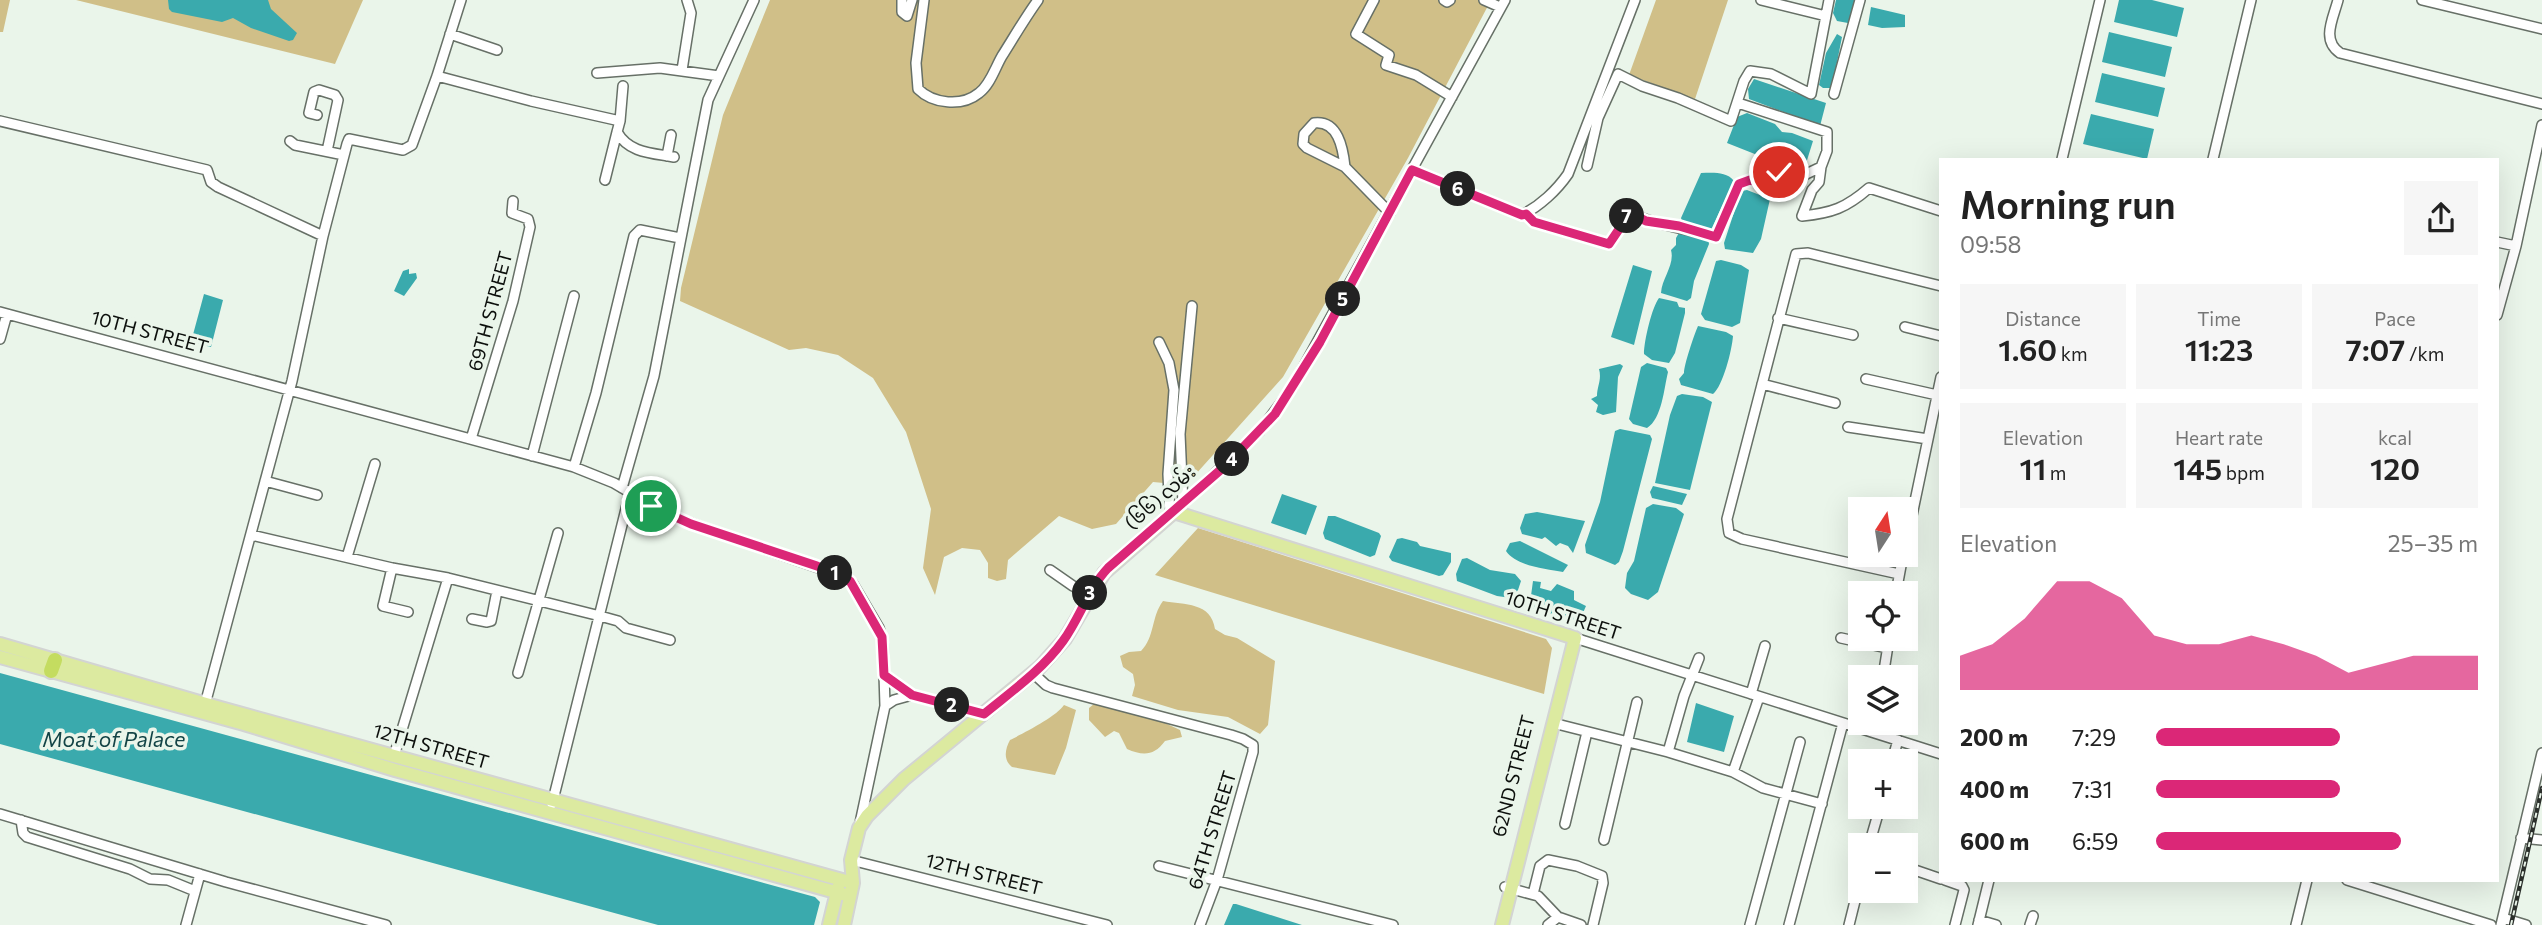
<!DOCTYPE html>
<html lang="en">
<head>
<meta charset="utf-8">
<style>
	body { margin:0; font-family:Commissioner,"Noto Sans Myanmar",sans-serif; background:#f6f6f6; color:#222; height:100vh; display:flex; flex-direction:column; font-size:26px; white-space:nowrap }
	* { box-sizing:border-box; margin:0 }
	p { font-size:23px; color:#767676 }
	.icon { flex:none; width:38px; height:38px; fill:none; stroke:currentColor; stroke-width:2; stroke-linecap:round; stroke-linejoin:round }
	.map { position:relative; flex:1; overflow:hidden }
	.panel { position:absolute; left:1939px; top:158px; width:560px; height:724px; display:flex; flex-direction:column; background:#fff; border-radius:0px; box-shadow:0 7px 28px #0002 }
	.panel>* { flex:none }
	.needle { width:46px; rotate:12deg }
	.tools { position:absolute; left:1848px; top:497px; display:grid; gap:14px }
	.tools a { display:grid; place-items:center; width:70px; height:70px; border-radius:0px; background:#fff; box-shadow:0 7px 28px #0002; font-size:35px }
	.pin { position:absolute; display:grid; place-items:center; width:60px; height:60px; color:#fff; margin:-30px; border:4px solid #fff; border-radius:50%; box-shadow:0 2px 7px #0007 }
	.km { position:absolute; width:35px; height:35px; margin:-18px; border-radius:50%; background:#222; color:#fff; font-size:19px; line-height:35px; text-align:center }
	.round { display:grid; place-items:center; flex:none; width:74px; height:74px; border-radius:0px; background:#f6f6f6 }
	.headline { display:flex; align-items:center; justify-content:space-between; height:119px; padding:0 21px }
	h1 { font-size:38px; font-weight:600; line-height:52px }
	.figures { display:grid; grid-template-columns:repeat(3,1fr); gap:10px; height:119px; padding:7px 21px }
	.figures div { display:grid; align-content:center; border-radius:0px; background:#f6f6f6; text-align:center }
	.figures b { font-size:30px; font-weight:600 }
	.figures small { font-size:19px; font-weight:400 }
	.figures p { font-size:19px }
	.chart { height:196px; padding:14px 21px }
	.chart p { display:flex; justify-content:space-between }
	.chart svg { width:100%; height:126px; margin-top:7px; fill:#db2777; opacity:.7 }
	ul { padding:0 21px; list-style:none; font-size:23px }
	li { display:grid; grid-template-columns:112px 84px 1fr; align-items:center; height:52px }
	li i { height:18px; border-radius:9px; background:#db2777 }
	.map>svg:first-child { display:block }
	.green { fill:#d0bf88 }
	.water { fill:#3aaaad }
	.lines { fill:none; stroke-linecap:round; stroke-linejoin:round }
	.minor-casing { stroke:#677067; stroke-width:12 }
	.major-casing { stroke:#d3d4d3; stroke-width:16 }
	.highway-casing { stroke:#d3d4d3; stroke-width:18 }
	.minor { stroke:#fff; stroke-width:9 }
	.major { stroke:#dceaa0; stroke-width:12 }
	.highway { stroke:#c4dc60; stroke-width:14 }
	.rail-casing { stroke:#2c302c; stroke-width:4.5 }
	.rail { stroke:#eaf5ea; stroke-width:2; stroke-dasharray:5; stroke-linecap:butt }
	.route-casing { stroke:#fff; stroke-width:14 }
	.route { stroke:#db2777; stroke-width:9 }
	.labels { text-anchor:middle; stroke-width:7; stroke-linejoin:round; paint-order:stroke }
	.street-label { font-size:19px; fill:#0c0f0c; stroke:#eaf5ea }
	.water-label { font-size:21px; font-style:italic; fill:#134446; stroke:#eaf5ea }
</style>
</head>
<body>
<div class="map">
<svg width="2542" height="925" viewBox="0 0 2542 925">
	<rect width="100%" height="100%" fill="#eaf5ea"/>
	<path class="green" d="M0 0H10L3 32H0Z
		M76 0H363L335 64Z
		M770 0H1491L1408 158 1283 377 1186 485 1153 482 1116 524 1092 529 1059 516 1008 560 1006 579 997 581 988 578V563L980 550 962 548 944 557 935 595 923 568 931 509 906 432 873 378 838 355 806 348 789 350 680 301 681 288 723 115Z
		M1656 0H1728L1695 99 1629 75Z
		M1198 528 1546 639 1552 648 1544 694 1155 575Z
		M1163 601C1185 605 1211 602 1215 629L1225 635 1237 638 1275 661 1268 725 1260 734 1228 717 1178 710 1132 696 1135 685 1133 674 1123 667 1120 656 1129 652 1141 651C1155 637 1151 617 1163 601Z
		M1094 704 1165 723 1180 730 1182 737 1165 741C1154 756 1143 756 1127 749L1119 733 1114 731 1105 737 1089 720V708Z
		M1064 705 1076 710 1066 748 1055 775 1012 767C1003 760 1005 749 1010 740 1024 733 1057 716 1064 705Z"/>
	<path class="water" d="M168 0H268L271 9 297 33 293 40 289 41 251 28 233 18 222 22 172 12 169 9Z
		M1836 0H1857L1851 20 1848 23 1837 21 1833 13Z
		M2119 0H2152L2184 8 2177 37 2114 22Z
		M1871 7 1905 15V27L1882 28 1868 25Z
		M2109 32 2172 47 2165 77 2102 62Z
		M1837 34 1842 37 1832 88H1823L1819 85 1826 53Z
		M2102 73 2165 88 2158 117 2095 102Z
		M1754 79 1826 103 1820 126 1749 99 1748 89Z
		M1747 113 1775 124 1782 132 1792 133 1813 141 1803 173 1727 143 1737 117Z
		M2091 114 2154 129 2147 159 2083 144Z
		M1701 173C1712 173 1726 171 1734 181L1710 232 1683 224 1681 218Z
		M1747 190 1770 199 1761 239 1753 253 1725 249 1724 243 1739 197 1742 191Z
		M1680 231 1708 238 1709 244 1694 281 1691 298 1687 301 1661 293C1662 278 1675 265 1671 250L1676 245V238Z
		M1721 260 1741 265 1749 270 1740 323 1732 327 1705 320 1701 314 1716 261Z
		M1633 265 1652 271 1634 345 1611 337Z
		M409 269V274L416 273 417 278 404 296 394 291 403 271Z
		M204 294 223 300 211 347 191 342Z
		M1659 298 1677 302 1679 307 1685 308V313L1675 353 1669 363 1652 360 1644 354C1644 341 1652 307 1659 298Z
		M1698 326 1726 332 1733 336C1732 350 1723 386 1713 394L1681 385 1679 379 1684 373C1684 365 1694 335 1698 326Z
		M1647 363 1666 368 1668 372C1664 388 1662 419 1647 428L1633 424 1629 419 1641 367Z
		M1620 364 1623 366 1618 377 1616 412 1603 415 1596 412 1598 405 1591 399 1597 396C1597 386 1602 380 1599 369Z
		M1682 394 1703 397 1712 402 1690 490 1655 483 1670 415 1677 396Z
		M1620 429 1650 435 1652 439 1623 551 1619 562 1615 565 1586 553 1585 545 1600 502 1615 431Z
		M1653 486 1687 494 1682 505 1652 498 1650 492Z
		M1282 494 1317 506 1306 535 1271 523Z
		M1653 504 1676 508 1684 514 1658 592 1648 600 1631 594 1625 588 1627 573 1634 561 1646 508Z
		M1537 512 1585 521 1573 553 1568 546 1560 543 1556 546 1545 537 1542 539 1522 534 1520 528 1525 514Z
		M1328 516H1335L1379 533 1381 536 1375 555 1370 557 1325 539 1323 533Z
		M1402 538 1417 542 1420 546 1451 553V562L1443 575 1439 576 1392 561 1389 557 1397 539Z
		M1520 541 1568 565 1563 572C1546 569 1516 566 1506 551L1510 543Z
		M1467 558 1490 570 1515 574 1521 581 1518 590 1511 598 1497 596 1457 581 1456 574 1462 559Z
		M1533 581 1541 582 1540 588 1551 591 1557 584 1574 591V600L1586 606 1579 622 1534 609 1530 603Z
		M0 673 815 897 820 902 814 925H658L0 744Z
		M1696 703 1734 716 1724 752 1687 742Z
		M1233 904H1236L1302 925H1224Z"/>
	<g class="lines">
		<defs>
			<path id="minor" d="M902 0V12L907 16 912 0
				M924 0 916 63 918 89C933 104 962 107 979 93 990 85 995 68 1002 56 1014 37 1025 18 1038 0
				M1374 0 1356 34 1389 55 1386 65 1416 75 1452 97
				M1444 0 1447 2 1450 0
				M1484 0 1500 7
				M1761 0 1826 16
				M2338 0C2333 19 2321 40 2340 53L2542 104
				M2422 0 2542 29
				M450 34 497 50
				M682 70 691 13 687 0
				M597 73 660 68 719 76
				M437 76 531 101 620 121 617 132C629 153 651 153 674 157
				M1834 94 1860 0
				M1738 103 1827 132V151L1821 167 1819 182 1812 190 1802 216C1832 213 1846 208 1869 188L1941 211
				M317 115 309 113 314 92 319 90 335 95 338 100 327 151
				M0 121 207 170 211 182 218 187 323 236
				M620 121 623 86
				M290 141 295 145 344 155
				M667 156 671 135
				M2062 159 2100 0
				M2213 159 2251 0
				M1587 166 1598 118 1618 74 1642 86 1678 98 1731 121 1744 81 1750 71 1771 74 1811 94 1829 0
				M1345 167C1343 148 1338 120 1314 123L1304 134 1303 144 1307 148 1345 167 1390 213
				M1412 170 1522 215C1540 206 1557 190 1568 174L1635 0
				M605 180 617 132
				M1526 214 1534 222 1609 244 1630 213C1654 225 1689 229 1716 237L1739 184 1750 180 1768 184 1779 172 1802 176 1821 167
				M2497 242 2516 246
				M0 312 574 467 614 483 670 516 845 577 853 584 879 628 883 642 885 706 860 823
				M2497 315 2516 246 2542 125
				M1778 318 1853 335
				M1905 327 1941 336
				M0 339 7 314
				M1159 342 1169 363 1174 390 1168 474 1170 516
				M1866 379 1937 395
				M1762 384 1835 403
				M1848 427 1928 439
				M471 439 513 301 530 227 528 219 512 213 513 201
				M532 456 574 296
				M574 467 596 393 634 236 640 230 680 238
				M265 481 317 495
				M622 488 654 376 708 100 754 0
				M1183 504 1180 434 1192 306
				M1174 512 1260 431 1292 388 1505 0
				M251 535 392 568 448 578 600 616 618 621 626 628 670 640
				M1906 544 1941 377
				M347 557 375 464
				M392 568 383 606 408 612
				M1050 570 1073 586 1090 593
				M1899 574 1742 539 1729 533 1727 519 1796 254 1808 253 1941 286
				M1896 593 1903 555
				M472 619 487 622 491 621 497 591
				M1575 638 1941 754
				M1841 638 1887 648
				M518 673 558 533
				M1034 674 1046 685 1053 688 1231 735 1243 739 1253 745V752L1217 880 1200 925
				M884 675 912 695 984 714
				M1883 677 1889 639
				M1751 694 1765 646
				M885 706 894 700 912 695
				M204 708 292 381 323 236 347 144 349 139 403 150 412 145 437 76 461 0
				M1553 723 1668 752 1733 772 1763 788 1822 804
				M1668 752 1684 696 1699 658
				M394 756 448 578
				M1892 761 1898 740
				M1733 772 1759 697
				M552 804 630 493
				M0 814 226 882 386 925
				M21 820 23 833 27 837 130 869 150 879 168 880 195 891
				M1565 824 1587 732
				M2521 838 2542 840
				M1604 840 1637 702
				M1869 845 1880 807
				M851 860 1107 925
				M1159 866 1393 925
				M1906 867 1941 879
				M1945 880 1962 886 1964 890 1955 925
				M2347 880 2491 925
				M1505 887 1538 896 1558 917 1581 925
				M1533 894 1540 866 1548 860 1577 866 1602 876 1603 883 1593 925
				M2503 918 2526 925
				M1979 920 1996 925
				M186 925 200 874
				M1548 925 1558 917
				M1750 925 1800 742
				M1789 925 1843 723
				M1849 925 1860 881
				M1978 925 1989 880
				M2030 925 2033 916
				M2296 925 2307 880
				M2501 925 2542 753"/>
			<path id="major" d="M0 644 206 704 853 883
				M0 657 244 724 395 770 850 896
				M829 925 838 888
				M844 925 853 883 851 860 859 828 867 816 904 779 1040 667 1065 639 1104 573 1174 512 1575 638 1502 925"/>
			<path id="highway" d="M51 671 55 660"/>
		</defs>
		<use href="#minor" class="minor-casing"/>
		<use href="#major" class="major-casing"/>
		<use href="#highway" class="highway-casing"/>
		<use href="#minor" class="minor"/>
		<use href="#major" class="major"/>
		<use href="#highway" class="highway"/>
		<defs>
			<path id="rail" d="M2511 925 2542 788"/>
		</defs>
		<use href="#rail" class="rail-casing"/>
		<use href="#rail" class="rail"/>
	</g>
	<g class="lines">
		<defs>
			<path id="route" d="M651 506 691 524 817 566 850 581 882 637 884 675 912 695 984 714C1012 691 1042 670 1063 641 1080 618 1088 589 1108 568L1225 466 1275 414 1320 342 1412 170 1522 215 1526 214 1534 222 1609 244 1630 213 1646 221 1679 226 1716 237 1739 184 1750 180 1768 184 1779 172"/>
		</defs>
		<use href="#route" class="route-casing"/>
		<use href="#route" class="route"/>
	</g>
	<g class="labels">
		<g class="street-label">
			<text transform="translate(490 311) rotate(-75)" y="7">69TH STREET</text>
			<text transform="translate(150 332) rotate(15)" y="7">10TH STREET</text>
			<text transform="translate(1160 497) rotate(-41)" y="7">(၆၆) လမ်း</text>
			<text transform="translate(1563 615) rotate(18)" y="7">10TH STREET</text>
			<text transform="translate(431 746) rotate(16)" y="7">12TH STREET</text>
			<text transform="translate(1513 776) rotate(-76)" y="7">62ND STREET</text>
			<text transform="translate(1212 830) rotate(-73)" y="7">64TH STREET</text>
			<text transform="translate(984 874) rotate(14)" y="7">12TH STREET</text>
		</g>
		<g class="water-label">
			<text x="114" y="747">Moat of Palace</text>
		</g>
	</g>
</svg>
<div class="tools">
<a><svg class="needle" viewBox="-14 -14 28 28"><path d="M0-13l5 13h-10z" fill="#e53935"/><path d="M0 13l5-13h-10z" fill="#767676"/></svg></a>
<a><svg class="icon" aria-label="locate" viewBox="0 0 24 24"><circle cx="12" cy="12" r="6"/><path d="M12 2v4M12 18v4M2 12h4M18 12h4"/></svg></a>
<a><svg class="icon" aria-label="layers" viewBox="0 0 24 24"><path d="M12 4l9 5-9 5-9-5zM3 14l9 5 9-5"/></svg></a>
<a>+</a>
<a>−</a>
</div>
<div class="pin" style="left:651px;top:506px;background:#1e9e55"><svg class="icon" aria-label="arrive" viewBox="0 0 24 24"><path d="M6 21V4h12l-3 4 3 4H6"/></svg></div>
<div class="pin" style="left:1779px;top:172px;background:#d93025"><svg class="icon" aria-label="check" viewBox="0 0 24 24"><path d="M5 12l5 5 9-10"/></svg></div>
<b class="km" style="left:835px;top:573px">1</b>
<b class="km" style="left:952px;top:705px">2</b>
<b class="km" style="left:1090px;top:593px">3</b>
<b class="km" style="left:1232px;top:459px">4</b>
<b class="km" style="left:1343px;top:299px">5</b>
<b class="km" style="left:1458px;top:189px">6</b>
<b class="km" style="left:1627px;top:216px">7</b>
<section class="panel">
<div class="headline"><div><h1>Morning run</h1><p>09:58</p></div><a class="round"><svg class="icon" aria-label="share" viewBox="0 0 24 24"><path d="M12 15V3M7 8l5-5 5 5M5 13v7h14v-7"/></svg></a></div>
<div class="figures">
<div><p>Distance</p><b>1.60<small> km</small></b></div>
<div><p>Time</p><b>11:23</b></div>
<div><p>Pace</p><b>7:07<small> /km</small></b></div>
</div>
<div class="figures">
<div><p>Elevation</p><b>11<small> m</small></b></div>
<div><p>Heart rate</p><b>145<small> bpm</small></b></div>
<div><p>kcal</p><b>120</b></div>
</div>
<div class="chart"><p><span>Elevation</span>25–35 m</p>
<svg viewBox="0 0 160 44" preserveAspectRatio="none"><path d="M0 44V32L10 28L20 19L30 6L40 6L50 12L60 25L70 28L80 28L90 25L100 28L110 32L120 38L130 35L140 32L150 32L160 32V44z"/></svg>
</div>
<ul>
<li><b>200 m</b>7:29<i style="width:57%"></i></li>
<li><b>400 m</b>7:31<i style="width:57%"></i></li>
<li><b>600 m</b>6:59<i style="width:76%"></i></li>
</ul>
</section>
</div>
</body>
</html>
